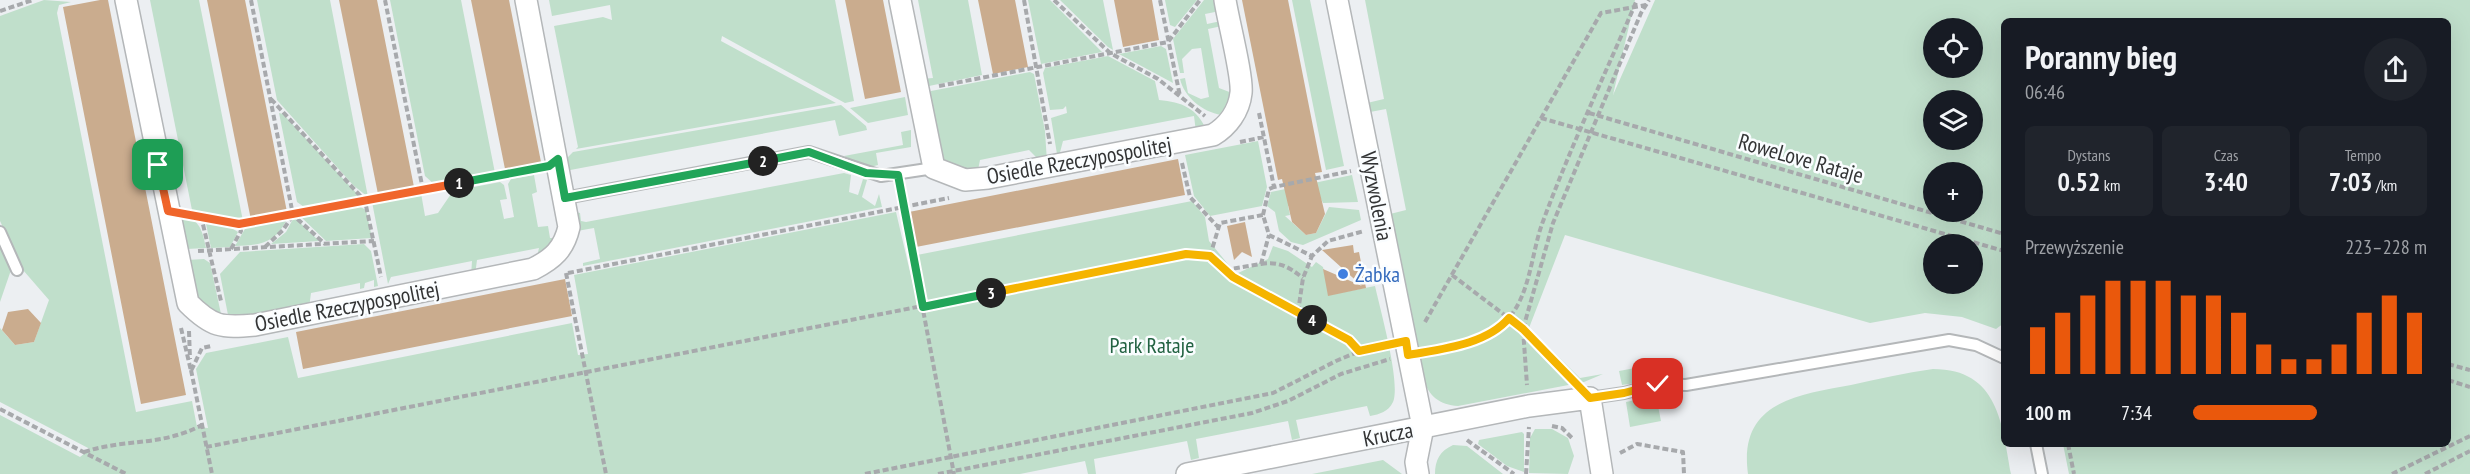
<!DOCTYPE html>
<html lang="pl">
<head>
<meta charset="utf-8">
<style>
	body { margin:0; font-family:"PT Sans Narrow",sans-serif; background:#20242c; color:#f1f3f6; height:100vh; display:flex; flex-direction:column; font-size:22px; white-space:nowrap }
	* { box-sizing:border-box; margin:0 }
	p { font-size:20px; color:#9ea1a6 }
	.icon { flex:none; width:33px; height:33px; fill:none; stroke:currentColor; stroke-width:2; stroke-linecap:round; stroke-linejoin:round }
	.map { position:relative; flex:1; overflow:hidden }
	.sheet { position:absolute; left:2001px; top:18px; width:450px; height:429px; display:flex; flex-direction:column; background:#171b24; border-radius:9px; box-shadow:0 6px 24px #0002 }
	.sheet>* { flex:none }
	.buttons { position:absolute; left:1923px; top:18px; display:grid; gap:12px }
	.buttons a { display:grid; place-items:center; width:60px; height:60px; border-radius:50%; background:#171b24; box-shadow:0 6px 24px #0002; font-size:30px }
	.pin { position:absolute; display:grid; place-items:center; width:51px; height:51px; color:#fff; margin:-26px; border-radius:12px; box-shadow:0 3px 9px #0006 }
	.km { position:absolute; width:30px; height:30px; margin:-15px; border-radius:50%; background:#222; color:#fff; font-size:16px; line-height:30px; text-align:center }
	.round { display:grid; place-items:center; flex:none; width:63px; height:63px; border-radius:32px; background:#20242c }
	.head { display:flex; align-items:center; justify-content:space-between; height:102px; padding:0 24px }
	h1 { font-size:33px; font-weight:800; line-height:45px }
	.figures { display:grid; grid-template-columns:repeat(3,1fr); gap:9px; height:102px; padding:6px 24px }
	.figures div { display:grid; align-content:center; border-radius:9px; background:#20242c; text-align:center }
	.figures b { font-size:26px; font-weight:800 }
	.figures small { font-size:16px; font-weight:400 }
	.figures p { font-size:16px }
	.chart { height:168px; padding:12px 24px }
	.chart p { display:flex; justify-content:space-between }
	.chart svg { width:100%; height:108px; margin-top:6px; stroke:#ea580c; stroke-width:6 }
	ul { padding:0 24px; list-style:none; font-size:20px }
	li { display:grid; grid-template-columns:96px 72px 1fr; align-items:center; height:45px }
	li i { height:15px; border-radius:8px; background:#ea580c }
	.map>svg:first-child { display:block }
	.green { fill:#c0dfcb; fill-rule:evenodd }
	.building { fill:#caac8e }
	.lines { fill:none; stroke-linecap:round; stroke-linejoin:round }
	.lane-casing { stroke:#b4b7b9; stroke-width:14 }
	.street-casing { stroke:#b4b7b9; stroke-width:24 }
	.path { stroke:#a7a9ac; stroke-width:4; stroke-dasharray:6 3; stroke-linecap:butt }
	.lane { stroke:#fff; stroke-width:10 }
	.street { stroke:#fff; stroke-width:21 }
	.split-1-casing { stroke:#fff; stroke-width:12 }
	.split-2-casing { stroke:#fff; stroke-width:12 }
	.split-3-casing { stroke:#fff; stroke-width:12 }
	.split-4-casing { stroke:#fff; stroke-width:12 }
	.split-5-casing { stroke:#fff; stroke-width:12 }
	.split-1 { stroke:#f0652b; stroke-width:8 }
	.split-2 { stroke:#22a559; stroke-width:8 }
	.split-3 { stroke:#22a559; stroke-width:8 }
	.split-4 { stroke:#f5b400; stroke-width:8 }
	.split-5 { stroke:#f5b400; stroke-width:8 }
	.shop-dot { fill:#3f7fe0; stroke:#fafdff; stroke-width:2 }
	.labels { text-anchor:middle; stroke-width:5; stroke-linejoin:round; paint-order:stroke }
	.street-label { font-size:22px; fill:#333435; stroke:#fafdff }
	.shop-label { font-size:22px; fill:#366cbe; stroke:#fafdff; text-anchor:start }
	.park-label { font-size:22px; fill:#226242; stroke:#fafdff }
</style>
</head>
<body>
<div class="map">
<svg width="2470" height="474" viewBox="0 0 2470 474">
	<rect width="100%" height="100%" fill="#eceff2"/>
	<path class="green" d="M44 0 71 2 59 5 57 13 136 412 192 401 197 427 208 428 196 369 206 353 288 337 298 378 572 323 578 355 588 354 574 275 896 212 914 289 923 287 917 255 1192 201 1205 217 1209 241 1236 274 1268 259 1273 246 1288 251 1312 267 1316 262 1323 267 1329 295 1375 286C1380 309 1401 383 1393 402 1388 412 1380 414 1370 416L1367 406 1296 420 1300 438 1292 440 1288 421 1196 439 1199 458 1191 460 1187 441 1094 459 1096 474H1088L1085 461 1020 474H0V415L80 457 90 449 0 402V328L15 345 34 342 49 300 23 270 0 221V16Z
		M150 0H199L243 221 192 210Z
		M257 0H330L368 197 353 185 277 100Z
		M390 0H461L495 173 435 185 425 176Z
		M549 0H835L854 101 845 103 722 36 721 41 836 103 576 149 578 147 554 26 603 17 612 20 610 5 552 16Z
		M918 0H968L982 75 929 86 921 82V79L933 78Z
		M1028 0H1050L1102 52 1041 64Z
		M1060 0H1103L1113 50 1108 47Z
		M1165 0H1197L1175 27 1170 25Z
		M1204 0H1217L1220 11 1205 14 1207 24 1221 21 1222 26 1208 29 1219 88 1232 93 1221 115C1203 112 1184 97 1180 79L1185 78 1188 93 1201 99 1209 97 1201 48 1192 49 1182 59 1184 73H1180L1173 39Z
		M1292 0H1310L1344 166 1326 170Z
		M1365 0H1635L1613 95 1655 0H2470V474H2069L2063 444H2448V21H2004V323L1996 329 1962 317 1925 313 1870 323 1565 235 1529 328 1580 378 1603 374 1584 382 1458 406C1440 405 1428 396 1424 379L1390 214 1406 210 1386 109 1370 112 1367 103 1384 99ZM1934 28H1972V68H1934ZM1934 100H1972V140H1934ZM1934 172H1972V212H1934ZM1934 244H1972V284H1934Z
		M1161 46 1166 49 1173 83 1119 54Z
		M1108 56 1155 81 1159 100C1182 102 1197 108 1207 131L1196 132 1194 116 1063 141 1058 160 1051 118 1067 113 1066 106 1063 109 1050 110 1043 73 1045 68Z
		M1030 72 1034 74 1045 131 1047 162 1042 163 1029 150 980 160 977 175 941 160 925 98 931 91Z
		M905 97 908 115 868 123 850 108Z
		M841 105 866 126 867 130 839 136 835 120 565 171 563 162 573 152Z
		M279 113 283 114 361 198 307 209 297 202Z
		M911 130V147L876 153 878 165 866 168 844 156 903 145 901 132Z
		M1258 141 1267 187 1262 206 1210 216 1194 196 1185 155Z
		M844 173 851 175 849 192 858 195 863 179 867 180 862 197 875 206 879 194 882 207 583 266V263L600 259 594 228 577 231 575 212 580 213 581 221 586 222Z
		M534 175 537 192 532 194 538 227 548 226 550 238H554L555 247 536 261 539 248 477 260 475 275 471 276 472 261 391 277 388 284 372 202 421 193 425 216 438 213 453 191 500 182 504 185 507 199 500 200 504 219 514 217 508 184 511 179Z
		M1352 175 1358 202 1323 203 1321 199 1288 206 1290 215 1285 216 1306 235 1316 233 1329 207 1359 210 1361 220 1303 245 1291 242 1279 231 1275 212 1267 206 1271 192Z
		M357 205 366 210 372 238 326 241 300 216Z
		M175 213C198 217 202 227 206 248L187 249Z
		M294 217 319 241 271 244 286 232Z
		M205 219 225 224 238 232 230 247 211 248Z
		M287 219C275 244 260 245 235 246L246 227Z
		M0 244 11 270 0 302Z
		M364 244 371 251 378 286 374 287V280L365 283 364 288 360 289V283L311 293 309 308 247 317 228 315 220 274 240 252Z
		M204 259 210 263 221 314 211 311 195 299 187 260Z
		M1651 365 1650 376 1642 382 1622 385 1619 371Z
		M1933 369C1999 369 2002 425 2011 474H1748C1738 402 1797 395 1851 385 1878 379 1905 373 1933 369Z
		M1644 398 1658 406 1661 421 1630 427 1626 402Z
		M1535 429H1552L1568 438 1574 456 1568 474 1529 473 1530 438Z
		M1522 432 1524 434V472L1507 466 1478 444 1479 440Z
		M1453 445 1467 446 1503 474H1435C1435 460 1440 451 1453 445Z
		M1383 460 1402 474H1312Z"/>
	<path class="building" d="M100 0H108L186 395 141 404 63 7Z
		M207 0H245L287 212 251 220Z
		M339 0H377L414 187 378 194Z
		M471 0H509L541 162 505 169Z
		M845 0H883L901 92 865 99Z
		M978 0H1015L1028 67 993 74Z
		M1114 0H1152L1159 40 1123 47Z
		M1242 0H1288L1322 172 1315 173 1325 214 1316 233 1306 235 1292 222 1282 179 1278 180Z
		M1178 159 1185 195 916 247 909 212Z
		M1245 222 1252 257 1242 252 1234 260 1227 226Z
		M1353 245 1354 253 1359 252 1366 288 1328 296 1323 269 1362 286 1322 250Z
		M565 279 572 316 303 369 296 332Z
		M28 309 41 323 34 342 15 345 2 330 8 312Z"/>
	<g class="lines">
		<defs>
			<path id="lane" d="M565 198 809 152 881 176 934 168
				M0 232 17 270
				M1590 398 1624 393 1658 384 1686 385 1949 340 1976 345 2004 358
				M2036 444 2042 474"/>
			<path id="street" d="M126 0 188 303C212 327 221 328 255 325L533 269C553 259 564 249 569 227L526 0
				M900 0 934 168 965 180 988 178 1213 135C1228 126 1239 111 1241 93 1243 77 1228 20 1225 0
				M1337 0 1423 427 1416 462 1418 474
				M1187 474 1529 406 1590 398 1602 474"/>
		</defs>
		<use href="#lane" class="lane-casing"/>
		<use href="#street" class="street-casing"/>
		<path class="path" d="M251 0 293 215 325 244
			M1024 0 1050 144
			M1054 0 1110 53 1158 79 1205 116
			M1160 0 1180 96
			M0 11 33 0
			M939 86 1168 42 1200 0
			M271 99 365 201 381 277
			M1259 113 1274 187 1351 171
			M1589 113 2004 234
			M1541 118 2004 251
			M1240 142 1264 137
			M1182 163 1190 197 1218 227
			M900 188 954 474
			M423 190 537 168
			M192 214 201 216 221 301
			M1263 215 1269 189 1274 187
			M201 216 239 224 423 190 385 0
			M265 247 283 230 293 215
			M231 249 241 231 239 224
			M198 251 374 241
			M1210 256 1220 223 1263 215 1269 235 1312 256 1328 241 1364 231
			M1261 264C1279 261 1289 267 1303 278
			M1225 270 1261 264 1269 235
			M566 273 606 474
			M568 273 949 198
			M1452 275 1523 329 1527 385
			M1298 312 1303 278 1312 256
			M1425 322 1601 13 1646 5
			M181 328 191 371 202 348 211 346
			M189 331 190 359
			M1429 351C1456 345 1484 342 1505 322 1530 298 1531 255 1542 224 1570 148 1605 74 1637 0
			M2448 364 2470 370
			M191 370 212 474
			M1573 380 1523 329 1553 223 1641 13 1649 0
			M2448 380 2470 387
			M0 409 126 474
			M1552 426 1562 428 1573 439
			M1467 440 1514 474
			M2068 444 2074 474
			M206 447 1186 254 1210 256 1233 277 1349 340 1360 351
			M84 452C127 438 160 447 202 425
			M1620 453 1637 444 1683 452 1684 474
			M865 474 1273 393 1336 361 1360 351 1386 346
			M938 474 1252 413 1288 401 1341 374 1390 359
			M1526 474 1529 427
			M2392 474 2470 436
			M2425 474 2470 451"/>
		<use href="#lane" class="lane"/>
		<use href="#street" class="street"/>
	</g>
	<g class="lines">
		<defs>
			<path id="split-1" d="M158 165 168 211 239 224 459 183"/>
			<path id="split-2" d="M459 183 549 166 558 159 565 198 763 161"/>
			<path id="split-3" d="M763 161 809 152 866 173 898 175 923 307 991 293"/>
			<path id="split-4" d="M991 293 1186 254 1210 256 1233 277 1312 320"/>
			<path id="split-5" d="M1312 320 1349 340 1359 351 1406 341 1408 355C1441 349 1486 345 1509 318L1523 329 1590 398 1624 393 1658 384"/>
		</defs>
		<use href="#split-1" class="split-1-casing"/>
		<use href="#split-2" class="split-2-casing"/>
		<use href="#split-3" class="split-3-casing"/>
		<use href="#split-4" class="split-4-casing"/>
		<use href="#split-5" class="split-5-casing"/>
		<use href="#split-1" class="split-1"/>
		<use href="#split-2" class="split-2"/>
		<use href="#split-3" class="split-3"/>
		<use href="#split-4" class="split-4"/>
		<use href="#split-5" class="split-5"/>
	</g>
	<circle class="shop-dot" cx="1343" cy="274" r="6"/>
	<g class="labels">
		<g class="street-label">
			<text transform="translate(1801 158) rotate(16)" y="8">RoweLove Rataje</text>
			<text transform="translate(1079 160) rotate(-10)" y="8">Osiedle Rzeczypospolitej</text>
			<text transform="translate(1377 196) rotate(79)" y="8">Wyzwolenia</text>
			<text transform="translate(347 306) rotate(-11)" y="8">Osiedle Rzeczypospolitej</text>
			<text transform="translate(1388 434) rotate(-11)" y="8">Krucza</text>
		</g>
		<g class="shop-label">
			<text x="1355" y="282">Żabka</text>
		</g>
		<g class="park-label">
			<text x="1152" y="353">Park Rataje</text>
		</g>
	</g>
</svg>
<div class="buttons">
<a><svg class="icon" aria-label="locate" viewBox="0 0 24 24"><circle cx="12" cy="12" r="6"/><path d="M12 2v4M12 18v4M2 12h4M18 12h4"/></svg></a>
<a><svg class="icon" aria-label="layers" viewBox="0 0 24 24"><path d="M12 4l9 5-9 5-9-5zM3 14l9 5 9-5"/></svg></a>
<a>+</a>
<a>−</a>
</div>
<div class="pin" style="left:158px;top:165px;background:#1e9e55"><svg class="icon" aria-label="arrive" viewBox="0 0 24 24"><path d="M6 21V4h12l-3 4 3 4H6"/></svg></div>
<div class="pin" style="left:1658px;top:384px;background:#d93025"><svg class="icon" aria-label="check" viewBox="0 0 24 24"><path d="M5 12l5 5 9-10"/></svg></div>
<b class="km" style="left:459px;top:183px">1</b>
<b class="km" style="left:763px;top:161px">2</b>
<b class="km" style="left:991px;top:293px">3</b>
<b class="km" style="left:1312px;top:320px">4</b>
<section class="sheet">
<div class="head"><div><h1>Poranny bieg</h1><p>06:46</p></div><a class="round"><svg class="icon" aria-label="share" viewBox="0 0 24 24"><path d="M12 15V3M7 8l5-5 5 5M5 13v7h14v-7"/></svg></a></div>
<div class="figures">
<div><p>Dystans</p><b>0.52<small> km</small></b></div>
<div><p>Czas</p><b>3:40</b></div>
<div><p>Tempo</p><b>7:03<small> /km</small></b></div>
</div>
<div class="chart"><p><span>Przewyższenie</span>223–228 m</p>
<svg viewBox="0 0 160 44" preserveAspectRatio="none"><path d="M5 44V25M15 44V19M25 44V12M35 44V6M45 44V6M55 44V6M65 44V12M75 44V12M85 44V19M95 44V32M105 44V38M115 44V38M125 44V32M135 44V19M145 44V12M155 44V19"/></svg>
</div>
<ul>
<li><b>100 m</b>7:34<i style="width:53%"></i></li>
</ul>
</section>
</div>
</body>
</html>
